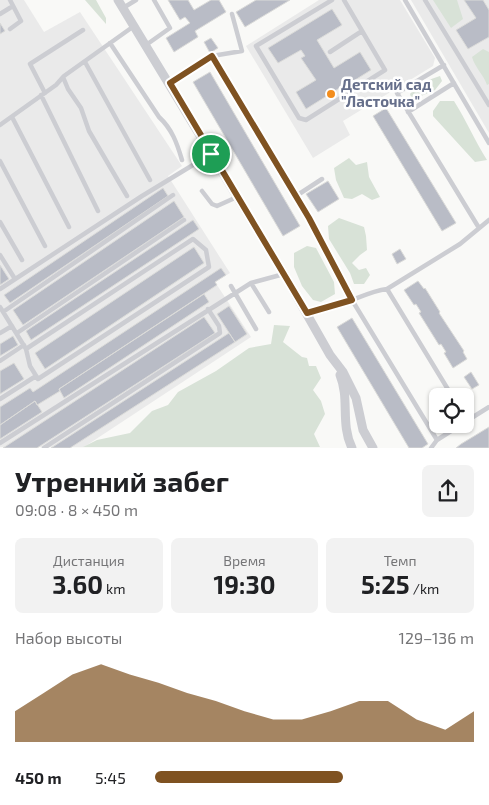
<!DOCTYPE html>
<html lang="ru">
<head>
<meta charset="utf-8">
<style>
	body { margin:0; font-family:"Exo 2",sans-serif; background:#f2f2f2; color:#202124; height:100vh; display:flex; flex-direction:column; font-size:19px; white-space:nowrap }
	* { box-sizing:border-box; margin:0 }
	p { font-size:16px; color:#757577 }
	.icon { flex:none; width:28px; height:28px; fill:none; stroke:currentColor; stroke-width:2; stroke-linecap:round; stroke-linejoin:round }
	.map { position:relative; height:448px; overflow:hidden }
	.details { display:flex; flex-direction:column; background:#fff; flex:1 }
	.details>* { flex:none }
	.controls { position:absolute; left:429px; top:388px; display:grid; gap:10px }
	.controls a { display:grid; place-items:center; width:45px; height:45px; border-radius:8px; background:#fff; box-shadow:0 1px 4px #0004; font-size:25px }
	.pin { position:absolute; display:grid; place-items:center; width:42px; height:42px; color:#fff; margin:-21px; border:2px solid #fff; border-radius:50%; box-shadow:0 1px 5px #0007 }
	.round { display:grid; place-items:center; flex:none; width:52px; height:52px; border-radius:8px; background:#f2f2f2 }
	.overview { display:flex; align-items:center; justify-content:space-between; height:85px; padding:0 15px }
	h1 { font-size:28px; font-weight:700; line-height:38px }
	.stats { display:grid; grid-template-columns:repeat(3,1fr); gap:8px; height:85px; padding:5px 15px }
	.stats div { display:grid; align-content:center; border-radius:8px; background:#f2f2f2; text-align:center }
	.stats b { font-size:25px; font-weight:700 }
	.stats small { font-size:14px; font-weight:400 }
	.stats p { font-size:14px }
	.chart { height:140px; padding:10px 15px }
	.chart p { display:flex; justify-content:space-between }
	.chart svg { width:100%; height:90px; margin-top:5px; fill:#7f5221; opacity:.7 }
	ul { padding:0 15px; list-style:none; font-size:16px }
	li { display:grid; grid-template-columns:80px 60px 1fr; align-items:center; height:38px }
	li i { height:12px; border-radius:6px; background:#7f5221 }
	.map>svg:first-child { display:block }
	.built { fill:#eaeaea }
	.green { fill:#d8e2d7 }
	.building { fill:#b9bcc6; stroke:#dbdbd9 }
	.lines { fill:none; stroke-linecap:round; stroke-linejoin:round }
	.lane { stroke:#cccdd2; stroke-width:4.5 }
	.street { stroke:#cccdd2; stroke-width:9 }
	.route-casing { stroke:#fff; stroke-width:10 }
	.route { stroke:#7f5221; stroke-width:6 }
	.poi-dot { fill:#f38d1d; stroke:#fff; stroke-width:2 }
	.labels { text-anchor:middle; stroke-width:5; stroke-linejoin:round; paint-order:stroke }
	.poi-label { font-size:15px; font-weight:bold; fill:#666f8b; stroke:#fff; text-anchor:start }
</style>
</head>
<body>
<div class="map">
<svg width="489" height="448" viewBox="0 0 489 448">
	<rect width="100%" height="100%" fill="#f9f9f7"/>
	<path class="built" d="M0 0H24L44 32 80 12 182 166 168 176 230 273 215 282 251 337 84 447H0Z
		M319 0H400L435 58 433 66 343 121 350 135 313 158 246 46Z
		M411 0H489V133Z"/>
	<path class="green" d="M85 0H96L106 18V24Z
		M433 0H457L463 19 451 28Z
		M483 49 489 52V84L487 85C484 75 475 68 472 57Z
		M440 76 442 81 435 90 412 100 410 94C418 83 428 80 440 76Z
		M440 101H454C466 120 475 141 487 160L475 162 433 116V111Z
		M349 158 356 165 367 162 369 177 380 197 372 200 362 194 352 199 344 198 336 180 334 168Z
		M339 218 364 227 366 236 367 250 360 255 352 263 359 270 366 268 370 275 364 284H354L350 273 329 239 328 226Z
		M307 246 316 248 334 282 335 294 321 302 313 300 302 286 294 267V253Z
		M274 325 290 326 283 342 302 357 307 358 309 366H316L321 378 313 390 321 401 325 414 314 434 320 447H83L97 440 130 433 152 411 168 405 178 392 216 371 249 348 271 344Z"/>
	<path class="building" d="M168 0H188L194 10 211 0H219L226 12 195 31 198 37 174 52 166 38 190 23 185 17 180 20Z
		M256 0H290L245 27 236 12Z
		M464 0H483L489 10V37L468 49 456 30 476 18Z
		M332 9 342 25 317 40 334 68 360 52 371 70 355 80 358 84 349 89 346 84 306 109 296 92 316 80 301 58 305 56 301 50 278 63 268 48Z
		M0 23 5 31 0 34Z
		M211 38 218 48 210 53 204 42Z
		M210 72 300 226 283 236 193 82Z
		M386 108 456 223 442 231 373 116Z
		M328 181 339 199 318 212 306 194Z
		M163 188 168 196 10 303 4 295Z
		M174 201 184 217 23 325 13 310Z
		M193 220 199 229 31 340 26 331Z
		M194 247 204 263 45 369 35 353Z
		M400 249 406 259 397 264 392 254Z
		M0 265 9 279 0 285Z
		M221 268 226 275 215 282 217 285 59 389 60 391 37 405 35 401 0 425V407L30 388 33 392Z
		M418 281 424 289 425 288 440 312 439 313 464 351 463 352 467 359 453 368 444 353 446 352 441 344 439 345 419 313 421 312 416 304 414 305 404 290Z
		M204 294 209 302 64 398 59 389Z
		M229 306 247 334 235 342 217 314Z
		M204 317 215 333 37 448H3Z
		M352 318 428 444 422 448H409L337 327Z
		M229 333 235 342 70 448H51Z
		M13 336 18 345 0 356V344Z
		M14 363 24 379 0 394V371Z
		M471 372 479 385 472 389 464 377Z
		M35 401 42 412 0 439V425Z
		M489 427V448H456L461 444Z"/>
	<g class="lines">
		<path class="lane" d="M10 0 21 21 10 29
			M332 0 256 46 299 118 306 120 385 70 344 0
			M405 0 489 143
			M425 0 489 105
			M123 8 136 0
			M0 14 13 6
			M110 43 159 117C172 129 177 143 182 160
			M146 45 170 28 154 0
			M330 52 362 31
			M212 56 309 218 352 300 437 440
			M85 62 150 180
			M444 65 397 93 479 228
			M63 77 68 89 81 108 89 131 127 196
			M170 83 212 56 242 51 232 14
			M45 93 30 64 83 30
			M41 95 98 211
			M408 112 454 83
			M12 117 69 227
			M0 125 56 85 64 76 134 26
			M0 161 45 246
			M202 191 212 204 217 206 237 197
			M296 196 322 179
			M0 222 22 260
			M0 255 15 279
			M251 283 269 312
			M231 286 256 329
			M0 289 142 196 211 154
			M387 289 452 396
			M0 307 26 349 30 366 38 379 209 267 206 250 193 239 26 349
			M3 312 173 195
			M307 313C318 309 328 308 338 305 355 300 370 291 387 289L460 244 489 220
			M0 333 12 326
			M17 333 184 220
			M0 361 24 345
			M0 399 36 376
			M465 422 489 407
			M0 443 251 283 284 274
			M44 448 220 333 219 326 208 309
			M431 448 437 440 462 424"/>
		<path class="street" d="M118 0 284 274 330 355 343 372 356 398 363 430 373 448
			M340 375C350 399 340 423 352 448"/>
	</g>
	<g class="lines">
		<defs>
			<path id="route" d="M212 56 309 218 352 300 307 313 170 83Z"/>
		</defs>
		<use href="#route" class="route-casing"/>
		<use href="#route" class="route"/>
	</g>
	<circle class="poi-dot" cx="331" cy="94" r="5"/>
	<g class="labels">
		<g class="poi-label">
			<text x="341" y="90">Детский сад<tspan x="341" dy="17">"Ласточка"</tspan></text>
		</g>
	</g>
</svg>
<div class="controls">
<a><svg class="icon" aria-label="locate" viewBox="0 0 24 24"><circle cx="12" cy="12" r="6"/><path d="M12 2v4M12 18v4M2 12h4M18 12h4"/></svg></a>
</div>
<div class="pin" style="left:211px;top:154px;background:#1e9e55"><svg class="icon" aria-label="arrive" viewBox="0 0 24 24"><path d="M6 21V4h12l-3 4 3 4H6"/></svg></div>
</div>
<section class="details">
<div class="overview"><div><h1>Утренний забег</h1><p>09:08 · 8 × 450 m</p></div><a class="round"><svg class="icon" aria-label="share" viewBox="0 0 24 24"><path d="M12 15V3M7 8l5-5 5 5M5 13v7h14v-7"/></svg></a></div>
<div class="stats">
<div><p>Дистанция</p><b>3.60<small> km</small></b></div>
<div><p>Время</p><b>19:30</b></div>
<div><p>Темп</p><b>5:25<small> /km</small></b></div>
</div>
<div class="chart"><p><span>Набор высоты</span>129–136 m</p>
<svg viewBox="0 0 160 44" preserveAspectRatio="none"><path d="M0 44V29L10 20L20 11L30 6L40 11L50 15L60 20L70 24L80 29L90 33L100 33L110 29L120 24L130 24L140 33L150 38L160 29V44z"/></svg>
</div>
<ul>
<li><b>450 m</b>5:45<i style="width:59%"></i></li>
</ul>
</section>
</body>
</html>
